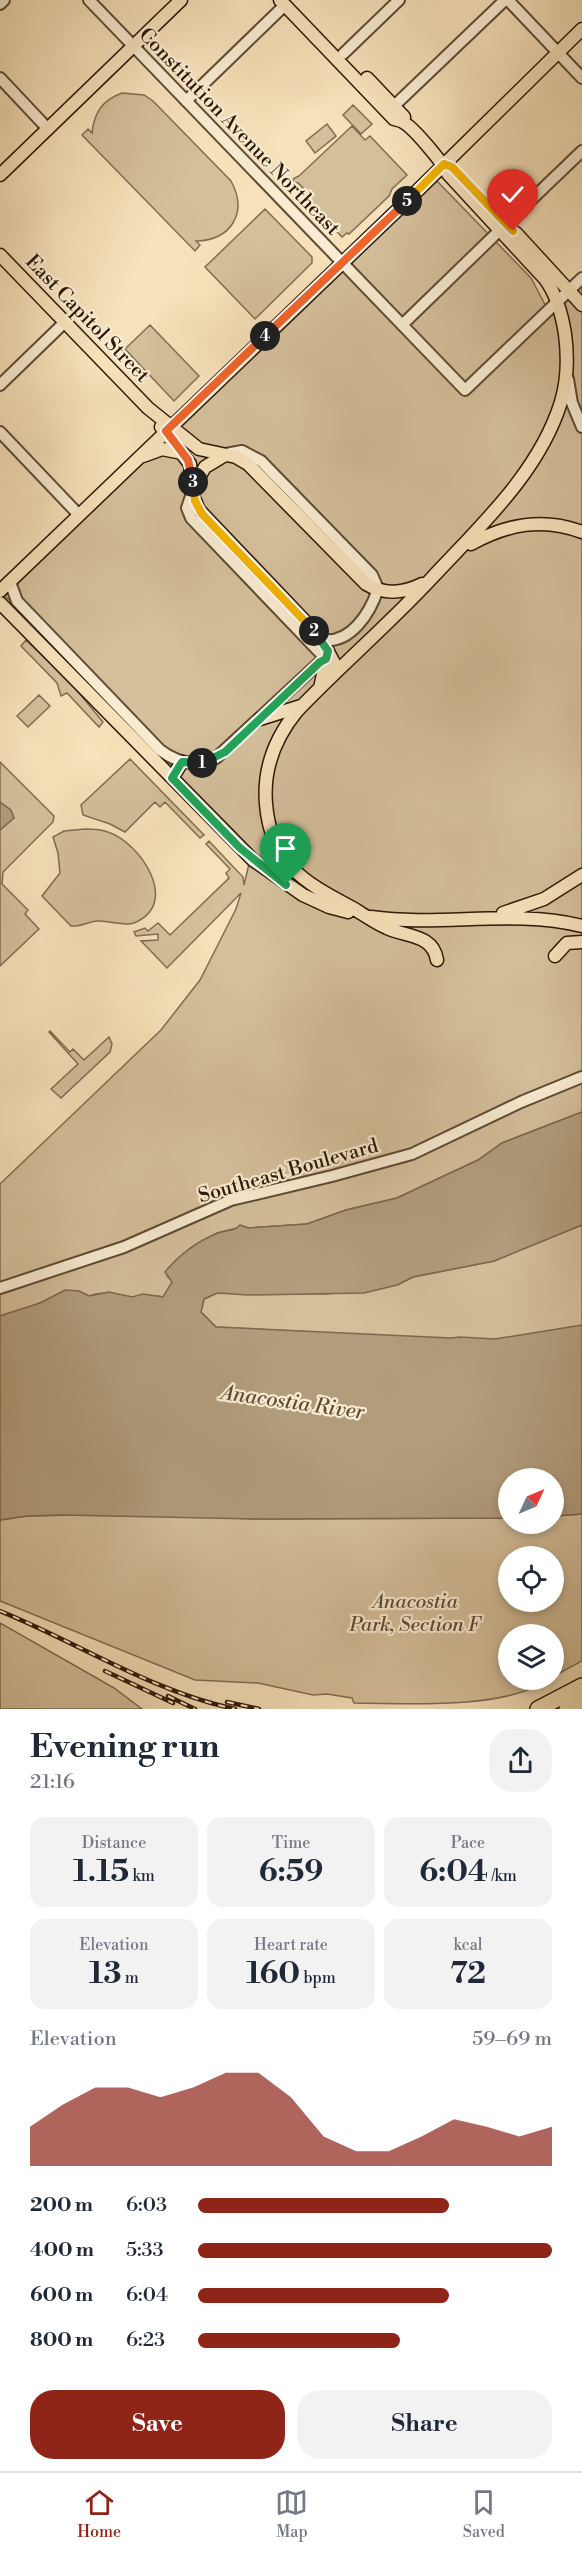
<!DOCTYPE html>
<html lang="en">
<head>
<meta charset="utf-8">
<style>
	body { margin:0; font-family:"Libre Bodoni",serif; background:#f2f2f3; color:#1f2937; height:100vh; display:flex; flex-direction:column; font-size:22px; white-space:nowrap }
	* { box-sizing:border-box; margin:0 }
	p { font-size:20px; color:#747a83 }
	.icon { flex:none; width:33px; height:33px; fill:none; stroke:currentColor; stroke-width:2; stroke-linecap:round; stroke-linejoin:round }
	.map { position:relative; height:1709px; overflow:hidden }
	.sheet { display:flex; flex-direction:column; background:#fff; flex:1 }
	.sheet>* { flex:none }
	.needle { width:39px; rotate:46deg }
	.controls { position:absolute; left:498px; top:1468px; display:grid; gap:12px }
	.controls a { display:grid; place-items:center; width:66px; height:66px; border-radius:50%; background:#fff; box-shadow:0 3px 9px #0003; font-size:30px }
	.pin { position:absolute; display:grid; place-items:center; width:51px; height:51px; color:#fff; margin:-62px -26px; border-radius:50% 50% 50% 0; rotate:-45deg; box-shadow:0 0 6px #0007 }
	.pin .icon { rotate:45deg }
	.km { position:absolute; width:30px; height:30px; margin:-15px; border-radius:50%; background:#222; color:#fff; font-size:16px; line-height:30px; text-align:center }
	.round { display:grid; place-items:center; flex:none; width:63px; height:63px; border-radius:24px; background:#f2f2f3 }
	.summary { display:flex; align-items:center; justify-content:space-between; height:102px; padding:0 30px }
	h1 { font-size:33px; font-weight:800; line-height:45px }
	.metrics { display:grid; grid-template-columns:repeat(3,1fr); gap:9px; height:102px; padding:6px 30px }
	.metrics div { display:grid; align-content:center; border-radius:15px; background:#f2f2f3; text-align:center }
	.metrics b { font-size:30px; font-weight:800 }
	.metrics small { font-size:16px; font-weight:400 }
	.metrics p { font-size:16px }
	.chart { height:168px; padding:12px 30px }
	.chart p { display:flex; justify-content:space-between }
	.chart svg { width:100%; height:108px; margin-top:6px; fill:#8f2418; opacity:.7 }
	.cta { display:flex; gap:12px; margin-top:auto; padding:12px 30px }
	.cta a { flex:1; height:69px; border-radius:24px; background:#8f2418; color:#fff; font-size:24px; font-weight:800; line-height:69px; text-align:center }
	.cta a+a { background:#f2f2f3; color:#1f2937 }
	ul { padding:0 30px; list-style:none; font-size:20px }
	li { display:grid; grid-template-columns:96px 72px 1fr; align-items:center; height:45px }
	li i { height:15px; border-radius:8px; background:#8f2418 }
	.tab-bar { display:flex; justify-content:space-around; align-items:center; height:84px; border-top:2px solid #e0e1e3; background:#fff; font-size:16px; color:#747a83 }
	.tab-bar a { display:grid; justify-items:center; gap:3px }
	.tab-bar .on { color:#8f2418 }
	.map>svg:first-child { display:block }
	.green { fill:#d4bf9b; stroke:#806c50; stroke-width:1.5; fill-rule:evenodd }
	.water { fill:#b19d7c; stroke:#7c684c; stroke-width:1.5 }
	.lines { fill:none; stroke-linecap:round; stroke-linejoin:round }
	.minor-casing { stroke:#5e4a32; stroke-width:14 }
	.major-casing { stroke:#2c1804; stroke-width:15 }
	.highway-casing { stroke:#2c1804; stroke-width:18 }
	.minor { stroke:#f9ecd2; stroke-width:10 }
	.major { stroke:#f6e1ba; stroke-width:12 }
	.highway { stroke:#f6e1ba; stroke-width:15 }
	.rail-casing { stroke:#2c1804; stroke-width:4.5 }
	.rail { stroke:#f9ecd2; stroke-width:2; stroke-dasharray:7; stroke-linecap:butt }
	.split-1-casing { stroke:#fff; stroke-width:12 }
	.split-2-casing { stroke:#fff; stroke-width:12 }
	.split-3-casing { stroke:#fff; stroke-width:12 }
	.split-4-casing { stroke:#fff; stroke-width:12 }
	.split-5-casing { stroke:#fff; stroke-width:12 }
	.split-6-casing { stroke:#fff; stroke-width:12 }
	.split-1 { stroke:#22a559; stroke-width:8 }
	.split-2 { stroke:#22a559; stroke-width:8 }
	.split-3 { stroke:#f5b400; stroke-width:8 }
	.split-4 { stroke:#f0652b; stroke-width:8 }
	.split-5 { stroke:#f0652b; stroke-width:8 }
	.split-6 { stroke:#f5b400; stroke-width:8 }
	.labels { text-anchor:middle; stroke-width:4.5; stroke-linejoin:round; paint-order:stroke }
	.street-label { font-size:20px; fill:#2c1804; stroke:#f9ecd2 }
	.park-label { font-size:20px; font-style:italic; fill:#5e4a31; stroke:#f9ecd2 }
	.water-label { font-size:21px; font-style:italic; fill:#614d34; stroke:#f9ecd2 }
</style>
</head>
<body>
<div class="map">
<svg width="582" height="1709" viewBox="0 0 582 1709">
	<rect width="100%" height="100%" fill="#f6e1ba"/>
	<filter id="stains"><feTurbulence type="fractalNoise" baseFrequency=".00333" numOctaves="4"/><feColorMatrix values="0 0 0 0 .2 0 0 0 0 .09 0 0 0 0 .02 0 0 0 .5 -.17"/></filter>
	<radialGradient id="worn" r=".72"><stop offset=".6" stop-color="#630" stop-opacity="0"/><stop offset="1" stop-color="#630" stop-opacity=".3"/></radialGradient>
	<path class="green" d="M122 93 144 95 153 101 231 181C248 212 232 240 196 241L200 245 195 251 82 135 88 129 92 133C94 112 103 100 122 93Z
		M353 105 372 124 361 134 343 115Z
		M327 124 336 136 315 153 306 141Z
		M352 126 365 140 370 136 407 175 392 189 389 196 349 234 347 233 342 237 305 199 309 194 298 183 293 182V179L299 176Z
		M436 180 531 278 551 316 582 287V1112L502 1143 478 1160 397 1198 346 1210 307 1224 248 1228 244 1226 217 1233 192 1247 167 1276 173 1282 163 1297C151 1294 142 1297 130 1297 115 1298 106 1289 89 1296 70 1284 47 1302 29 1307 19 1310 9 1313 0 1316V1184L161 1030 200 980 236 909 241 893 167 968 141 941 158 940V934L136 936 134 932 145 928 148 931 158 923 170 935 229 878 226 873 230 869 206 844 209 841 243 877 244 885 252 851 4 595Z
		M265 209 312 257V263L255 319 205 267Z
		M150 325 199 376 174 401 125 349Z
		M26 640 70 682 103 722 99 727 67 693 61 696 57 683 21 646Z
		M39 695 50 706 28 727 17 716Z
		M130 759 204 835 200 838 165 802 160 807 155 802 125 832 110 824 83 815 81 805Z
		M0 762 54 816 53 822 3 872 2 884 28 910 25 914 39 929 0 966Z
		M85 829C93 829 101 829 108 832 141 843 181 904 134 923 123 927 109 920 97 921 88 922 80 927 71 926L42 896 60 873 58 853 53 837 64 831Z
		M50 1031 70 1052 73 1049 84 1060 109 1037 112 1044 110 1052 61 1098 51 1089 78 1064 49 1032Z
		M582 1225V1384L307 1332 216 1327 201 1312 204 1299 217 1293 327 1294 397 1285 413 1277 494 1261Z
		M123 1514 259 1519 508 1518V1524H554V1516L582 1514V1661L554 1676V1635H508V1680H548C505 1709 412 1704 354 1703L352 1698 327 1694 313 1695 258 1683 195 1680 0 1601V1520L27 1516ZM508 1557H554V1602H508Z
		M0 1623 114 1688 142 1709H0Z"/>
	<path class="water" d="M0 802 11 810 14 818 0 830Z
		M582 1112V1225L494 1261 413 1277 397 1285 364 1293 248 1295 217 1293 204 1299 201 1312 216 1327 451 1338 460 1337 495 1339 582 1325V1514L554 1516V1479H508V1518L259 1519 62 1515 27 1516 0 1520V1316L40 1303 65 1290 79 1291 89 1296 109 1292 132 1297 143 1294 163 1297 172 1282 165 1272C179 1255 198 1241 218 1233 226 1230 234 1232 240 1225L248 1228 307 1224 346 1210 397 1198 478 1160 502 1143Z"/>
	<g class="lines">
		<defs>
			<path id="minor" d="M89 0 465 390 582 278
				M508 0 582 78
				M0 4 4 0
				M343 54 399 0
				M0 78 48 129
				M186 101 285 5
				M394 106 505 0
				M506 224 582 151
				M402 325 501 229
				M568 379 572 403 582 427
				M0 385 65 322
				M0 432 79 515
				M226 454 242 451 261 461 372 575 378 589C370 613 351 644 322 640
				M10 582 17 601 160 750C177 763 196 767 216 758L320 662 326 659 191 518 187 508 193 490
				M0 1288 124 1247 231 1200 332 1176 412 1154 521 1102 582 1077"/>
			<path id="major" d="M280 0 394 119C397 120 400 120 403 122 414 128 443 163 448 174L545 279C557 295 562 315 565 334 568 357 568 379 561 402 539 473 479 527 430 580 387 626 340 666 297 711 275 738 263 769 266 804 271 864 304 882 351 907 363 914 375 923 387 928 406 937 433 934 437 960
				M367 78 404 117 403 122
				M0 175 181 0
				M516 233 582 305
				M0 255 148 408 199 449 236 457 248 464 366 584C384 595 404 593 422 584
				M161 427 190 464 193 496 199 510 320 637 338 670
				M143 456 162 449 182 453
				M194 486 205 467 225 455
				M471 544C507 524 543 517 582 532
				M0 591 409 199 582 29
				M0 603 253 860 303 895 329 907 348 912
				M320 688 328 651
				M260 719 301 706
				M172 778 182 762
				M503 913 544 899 582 875
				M371 917C441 927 512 909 582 926
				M555 956 567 943 582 942"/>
			<path id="highway" d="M538 1709 582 1686
				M567 1709 582 1702"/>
		</defs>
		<use href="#minor" class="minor-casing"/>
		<use href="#major" class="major-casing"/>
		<use href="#highway" class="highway-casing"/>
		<use href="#minor" class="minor"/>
		<use href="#major" class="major"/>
		<use href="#highway" class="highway"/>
		<defs>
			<path id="rail" d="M0 1611C79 1643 151 1691 235 1709
				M105 1671 173 1703
				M168 1696 195 1709
				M227 1702 259 1709"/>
		</defs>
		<use href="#rail" class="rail-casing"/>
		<use href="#rail" class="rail"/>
	</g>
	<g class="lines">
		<defs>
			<path id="split-1" d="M202 763 182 762 172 778 240 848 286 885"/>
			<path id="split-2" d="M202 763 225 752 320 662 326 659 328 651 314 631"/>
			<path id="split-3" d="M193 482 195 501 202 514 314 631"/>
			<path id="split-4" d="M193 482 188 460 166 431 265 336"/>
			<path id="split-5" d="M265 336 407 201"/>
			<path id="split-6" d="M407 201 444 164 452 167 513 231"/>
		</defs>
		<use href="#split-1" class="split-1-casing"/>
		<use href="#split-2" class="split-2-casing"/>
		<use href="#split-3" class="split-3-casing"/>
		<use href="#split-4" class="split-4-casing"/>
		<use href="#split-5" class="split-5-casing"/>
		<use href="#split-6" class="split-6-casing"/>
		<use href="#split-1" class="split-1"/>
		<use href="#split-2" class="split-2"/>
		<use href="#split-3" class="split-3"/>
		<use href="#split-4" class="split-4"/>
		<use href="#split-5" class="split-5"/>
		<use href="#split-6" class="split-6"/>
	</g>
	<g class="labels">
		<g class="street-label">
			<text transform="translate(240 131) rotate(46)" y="7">Constitution Avenue Northeast</text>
			<text transform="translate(88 318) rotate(46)" y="7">East Capitol Street</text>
			<text transform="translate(288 1170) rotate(-16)" y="7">Southeast Boulevard</text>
		</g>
		<g class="park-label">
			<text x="415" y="1608">Anacostia<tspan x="415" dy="23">Park, Section F</tspan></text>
		</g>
		<g class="water-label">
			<text transform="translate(293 1402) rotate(8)" y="7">Anacostia River</text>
		</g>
	</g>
	<rect width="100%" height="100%" filter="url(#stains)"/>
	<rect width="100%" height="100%" fill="url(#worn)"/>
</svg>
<div class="controls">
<a><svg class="needle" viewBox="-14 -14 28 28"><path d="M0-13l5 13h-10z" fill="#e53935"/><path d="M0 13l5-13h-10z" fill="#747a83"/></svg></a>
<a><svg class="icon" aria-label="locate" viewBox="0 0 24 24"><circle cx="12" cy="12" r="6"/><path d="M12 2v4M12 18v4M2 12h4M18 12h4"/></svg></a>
<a><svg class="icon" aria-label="layers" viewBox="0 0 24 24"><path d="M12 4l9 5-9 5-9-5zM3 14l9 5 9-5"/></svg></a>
</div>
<div class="pin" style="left:286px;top:885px;background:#1e9e55"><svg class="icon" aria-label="arrive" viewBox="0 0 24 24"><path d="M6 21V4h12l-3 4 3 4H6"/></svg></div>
<div class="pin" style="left:513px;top:231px;background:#d93025"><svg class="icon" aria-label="check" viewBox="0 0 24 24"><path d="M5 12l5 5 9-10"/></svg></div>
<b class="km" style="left:202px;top:763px">1</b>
<b class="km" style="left:314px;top:631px">2</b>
<b class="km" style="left:193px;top:482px">3</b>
<b class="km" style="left:265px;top:336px">4</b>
<b class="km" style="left:407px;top:201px">5</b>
</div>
<section class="sheet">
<div class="summary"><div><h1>Evening run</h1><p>21:16</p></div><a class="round"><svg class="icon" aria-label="share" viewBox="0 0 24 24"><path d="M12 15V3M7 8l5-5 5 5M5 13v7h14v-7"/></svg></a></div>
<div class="metrics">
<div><p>Distance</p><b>1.15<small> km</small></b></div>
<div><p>Time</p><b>6:59</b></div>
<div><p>Pace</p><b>6:04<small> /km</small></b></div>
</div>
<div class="metrics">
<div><p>Elevation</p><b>13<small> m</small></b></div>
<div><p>Heart rate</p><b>160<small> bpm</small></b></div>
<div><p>kcal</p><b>72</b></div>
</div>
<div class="chart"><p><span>Elevation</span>59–69 m</p>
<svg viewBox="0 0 160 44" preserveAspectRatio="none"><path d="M0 44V28L10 19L20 12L30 12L40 16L50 12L60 6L70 6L80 16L90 32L100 38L110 38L120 32L130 25L140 28L150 32L160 28V44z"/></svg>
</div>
<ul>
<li><b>200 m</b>6:03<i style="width:71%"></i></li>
<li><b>400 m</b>5:33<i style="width:100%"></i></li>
<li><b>600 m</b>6:04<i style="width:71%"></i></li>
<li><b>800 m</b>6:23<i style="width:57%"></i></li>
</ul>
<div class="cta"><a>Save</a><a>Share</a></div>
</section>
<nav class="tab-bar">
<a class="on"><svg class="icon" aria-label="home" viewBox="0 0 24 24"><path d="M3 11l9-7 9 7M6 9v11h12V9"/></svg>Home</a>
<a><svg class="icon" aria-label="map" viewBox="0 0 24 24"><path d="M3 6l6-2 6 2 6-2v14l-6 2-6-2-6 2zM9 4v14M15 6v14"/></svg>Map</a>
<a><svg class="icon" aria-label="saved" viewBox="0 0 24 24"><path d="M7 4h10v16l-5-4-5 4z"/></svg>Saved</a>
</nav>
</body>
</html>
